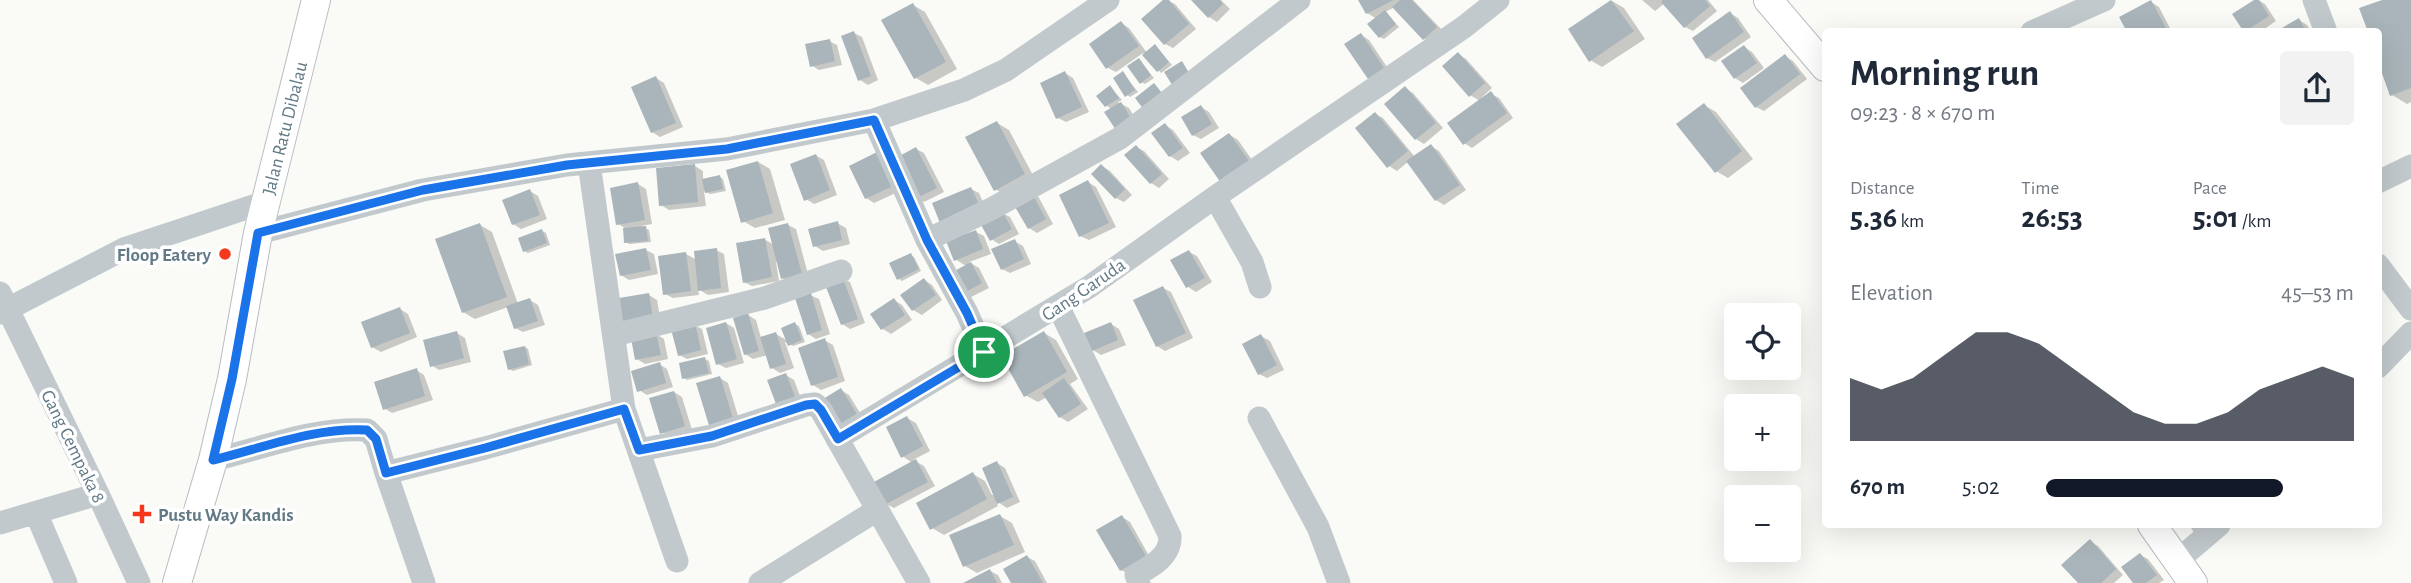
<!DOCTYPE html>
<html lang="en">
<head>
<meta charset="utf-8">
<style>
	body { margin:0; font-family:"Alegreya Sans",sans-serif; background:#f2f2f3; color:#1f2937; height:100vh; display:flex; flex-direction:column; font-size:26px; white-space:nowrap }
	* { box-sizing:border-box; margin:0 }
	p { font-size:23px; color:#747a83 }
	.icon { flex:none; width:38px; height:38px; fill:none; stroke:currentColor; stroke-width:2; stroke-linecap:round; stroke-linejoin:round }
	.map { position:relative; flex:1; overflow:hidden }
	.details { position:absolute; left:1822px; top:28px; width:560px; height:500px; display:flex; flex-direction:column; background:#fff; border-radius:7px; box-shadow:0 7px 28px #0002 }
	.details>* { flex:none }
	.tools { position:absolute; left:1724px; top:303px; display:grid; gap:14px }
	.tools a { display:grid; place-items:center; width:77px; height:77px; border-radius:7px; background:#fff; box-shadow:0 7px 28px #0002; font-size:35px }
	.pin { position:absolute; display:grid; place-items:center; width:60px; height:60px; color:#fff; margin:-30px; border:4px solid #fff; border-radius:50%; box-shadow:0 2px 7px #0007 }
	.round { display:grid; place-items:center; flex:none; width:74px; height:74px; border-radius:7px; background:#f2f2f3 }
	.headline { display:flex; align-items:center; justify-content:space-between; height:119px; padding:0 28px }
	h1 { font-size:38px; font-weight:700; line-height:52px }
	.metrics { display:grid; grid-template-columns:repeat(3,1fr); gap:10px; height:119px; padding:7px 28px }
	.metrics div { display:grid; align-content:center }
	.metrics b { font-size:30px; font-weight:700 }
	.metrics small { font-size:19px; font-weight:400 }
	.metrics p { font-size:19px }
	.chart { height:196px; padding:14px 28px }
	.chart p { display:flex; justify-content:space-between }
	.chart svg { width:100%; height:126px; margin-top:7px; fill:#111827; opacity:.7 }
	ul { padding:0 28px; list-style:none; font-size:23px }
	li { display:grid; grid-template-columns:112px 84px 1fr; align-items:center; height:52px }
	li i { height:18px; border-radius:9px; background:#111827 }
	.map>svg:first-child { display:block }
	.shadow { fill:#0003 }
	.building { fill:#a9b5ba }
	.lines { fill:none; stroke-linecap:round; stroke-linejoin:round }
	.major-casing { stroke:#b6bdc1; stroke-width:30 }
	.minor { stroke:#c2c9cc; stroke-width:23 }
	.major { stroke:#fff; stroke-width:28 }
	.route-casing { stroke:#fff; stroke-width:14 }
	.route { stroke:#1a73e8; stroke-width:9 }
	.poi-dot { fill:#f5381c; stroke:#fff; stroke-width:2.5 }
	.labels { text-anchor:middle; stroke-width:7; stroke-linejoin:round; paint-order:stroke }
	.street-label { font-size:19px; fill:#627a86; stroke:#fff }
	.poi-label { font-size:19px; font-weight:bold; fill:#627a86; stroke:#fff; text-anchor:end }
</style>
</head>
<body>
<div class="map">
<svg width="2411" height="583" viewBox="0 0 2411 583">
	<rect width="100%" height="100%" fill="#fafaf7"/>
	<path class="shadow" d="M1166 0 1175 4 1196 29 1173 48 1165 44Z
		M1193 0H1221L1230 9 1217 22 1209 17Z
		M1360 0H1413L1444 32 1432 43 1424 39 1395 7 1385 12 1399 27 1384 39 1380 37 1377 19 1367 13Z
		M1642 0H1708L1717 11 1693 31 1685 27 1665 3 1655 11Z
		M2258 0 2265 4 2276 21 2260 32H2246L2235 15Z
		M2388 0H2411V102L2407 104 2392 95Z
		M1612 1 1624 8 1645 39 1602 67 1590 60Z
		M2151 2 2159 7 2172 32H2129Z
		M913 5 925 12 957 69 928 85 916 78Z
		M1730 13 1738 18 1751 37 1715 62 1707 58Z
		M2299 20 2307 25 2311 32H2278Z
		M1121 23 1129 28 1147 53 1155 46 1172 65 1161 73 1143 53 1116 72 1108 68Z
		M854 33 862 37 878 80 868 85 860 80Z
		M1361 35 1369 40 1391 73 1377 83Z
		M829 41 837 45 842 65 819 70 811 65Z
		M1744 47 1752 52 1764 68 1743 83 1735 78Z
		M1458 54 1466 59 1492 88 1481 98 1482 100 1491 94 1499 98 1513 118 1472 148 1464 143 1480 101 1470 95Z
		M1785 56 1793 61 1807 79 1764 111 1756 107Z
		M1139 61 1154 78 1145 84 1141 82Z
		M1065 73 1073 78 1089 112 1066 122 1058 118Z
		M1123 73 1138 92 1130 97 1127 95Z
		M656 78 664 83 683 127 660 137 652 132Z
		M1111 88 1122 100 1118 102 1129 108 1141 128 1107 106 1099 96Z
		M1405 88 1413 93 1443 128 1424 144 1416 139Z
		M1704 105 1716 112 1753 159 1728 178 1716 171Z
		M1201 107 1209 112 1219 128 1201 139 1193 135Z
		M1375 114 1383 118 1415 157 1431 146 1439 151 1466 190 1444 205 1436 200 1409 161 1397 171 1389 166Z
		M997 123 1009 130 1036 181 1007 196 995 189Z
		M1165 125 1173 130 1190 153 1178 161 1170 156 1154 133Z
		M1230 135 1238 140 1257 167 1222 181Z
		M1136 147 1144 151 1169 179 1159 188 1151 183Z
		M916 149 924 153 944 192 924 202 916 198Z
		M877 154 900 191 874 203 866 198Z
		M815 155 824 160 837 195 814 204 806 199Z
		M758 162 770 169 785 220 755 228 743 221Z
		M695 166 703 171V180L720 177 723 179 726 191 710 194 704 191 706 206 669 210 661 205Z
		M1102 166 1110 171 1132 195 1124 202 1116 198Z
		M1088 182 1096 187 1116 227 1089 240 1080 236Z
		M638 184 646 189 652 224 641 226 649 230 651 242 629 244 626 242 625 228 618 224Z
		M971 189 979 193 989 216 952 231Z
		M530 191 538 196 547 219 521 229 513 224Z
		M1029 192 1038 196 1053 224 1037 233 1029 228Z
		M1002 213 1010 217 1019 234 999 244 991 239Z
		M837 223 846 228 850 244 823 251 815 246Z
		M480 225 492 232 518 304 530 300 538 305 545 325 523 332 515 328 508 307 475 319 463 312Z
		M788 225 796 229 809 278 791 282 783 278 778 261 776 262 779 281 752 286 744 282 764 239 774 245Z
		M542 231 546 233 550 245 528 253 524 251Z
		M976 232 984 236 991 254 969 262 979 268 989 288 969 298 961 294 966 266 955 259Z
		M1014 241 1023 246 1031 264 1010 273 1002 269Z
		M646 250 654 254 658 274 629 280 621 275Z
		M716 250 724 254 729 292 708 295 698 289 699 295 673 298 665 294 686 254 697 260Z
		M1189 252 1197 256 1212 282 1196 292 1188 287Z
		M910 255 914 257 921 271 902 281 899 279Z
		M841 278 850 282 865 323 850 329 842 324Z
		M924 280 932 285 942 300 922 315 913 310 903 295Z
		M1163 288 1171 292 1193 338 1165 351 1157 346Z
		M649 295 657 300 661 323 627 328Z
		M810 295 819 299 830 334 816 339 808 334Z
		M894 300 902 305 912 320 891 334 883 329 872 314Z
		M400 309 408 314 417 337 381 352 372 347Z
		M748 315 756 320 761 338 776 334 788 341 795 324 799 326 805 342 793 346 785 342 794 368 780 373 772 368 768 355 753 359 745 354Z
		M726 323 734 328 744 363 726 368 718 364Z
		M1111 324 1119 329 1126 345 1101 355 1093 350Z
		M694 325 702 329 708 354 687 359 679 355Z
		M457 333 465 338 471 362 439 370 431 365Z
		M1044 333 1056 340 1078 379 1070 384 1088 409 1068 422 1060 417 1047 397 1038 402 1025 395Z
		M656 334 664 339 668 359 645 364 637 359Z
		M1261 336 1270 341 1284 370 1267 378 1259 374Z
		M824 340 833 345 845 381 821 390 813 385Z
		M525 347 528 349 532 365 513 371 509 369Z
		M705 359 709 361 712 374 687 380 684 378Z
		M659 364 667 369 673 387 647 395 639 390Z
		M416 370 424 375 433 400 392 413 384 408Z
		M786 375 794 380 802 401 770 382Z
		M720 378 728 383 742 429 699 385Z
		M841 390 849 395 865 421 849 431Z
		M674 392 682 397 692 430 670 437 662 432Z
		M907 418 916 423 930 451 913 460 924 466 935 486 894 508 886 504 913 463 902 456Z
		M997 463 1005 468 1020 502 1007 508 996 501 998 506 944 535 932 528 973 474 985 481 992 495 995 494Z
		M1000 516 1012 523 1025 552 977 573 965 566Z
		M1122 517 1130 522 1152 561 1129 574 1121 570Z
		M2189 525H2227L2197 537Z
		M2090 542 2098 546 2123 575 2114 583H2080Z
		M2140 555 2148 559 2164 580 2159 583H2136Z
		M1027 557 1035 561 1047 583H1013Z
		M990 571 998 575 1002 583H966Z"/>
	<path class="building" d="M1163 0H1169L1189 24 1164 45 1141 19Z
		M1191 0H1220L1223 4 1208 18Z
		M1358 0H1394L1366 14Z
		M1400 0H1412L1437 27 1423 40 1392 7Z
		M1611 0 1634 31 1589 62 1568 29Z
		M1663 0H1705L1710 6 1684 28 1661 2Z
		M2151 0 2168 32H2127L2119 17Z
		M2254 0H2259L2269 16 2244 32 2232 14Z
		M2382 0H2411V88L2390 96 2378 62V32H2368L2359 8Z
		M913 3 946 62 914 79 881 20Z
		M1385 10 1396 24 1379 38 1367 24Z
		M1730 11 1744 32 1706 59 1692 38Z
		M2299 18 2306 32H2275Z
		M1121 21 1139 46 1106 69 1089 44Z
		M854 31 871 76 858 81 841 36Z
		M1361 33 1384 68 1368 79 1344 44Z
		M830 39 835 61 810 67 805 44Z
		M1155 44 1169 62 1157 72 1142 55Z
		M1744 45 1757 63 1734 79 1721 61Z
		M1458 52 1485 83 1469 97 1442 66Z
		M1785 54 1800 74 1755 108 1740 88Z
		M1139 58 1151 75 1140 84 1127 66Z
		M1182 61 1192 78 1174 88 1164 72Z
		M1065 71 1082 107 1056 119 1040 83Z
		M1123 71 1135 90 1125 97 1113 78Z
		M656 76 676 123 651 133 631 87Z
		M1154 83 1166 98 1147 114 1135 98Z
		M1110 85 1119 98 1105 107 1096 96Z
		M1405 86 1436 123 1415 140 1384 104Z
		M1491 91 1507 113 1463 145 1447 123Z
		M1121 102 1134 123 1118 133 1104 112Z
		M1704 103 1742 151 1715 173 1676 124Z
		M1201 105 1212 124 1192 136 1181 117Z
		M1375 112 1408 151 1387 168 1355 128Z
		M997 121 1025 174 994 191 965 137Z
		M1165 123 1183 148 1169 157 1151 133Z
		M1229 133 1250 162 1221 183 1200 153Z
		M1431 144 1460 185 1435 201 1406 161Z
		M1136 145 1162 174 1150 184 1124 155Z
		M916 147 937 188 915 199 894 159Z
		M877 152 893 186 865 199 849 166Z
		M816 154 830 190 804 201 790 164Z
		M758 161 773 213 741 223 726 170Z
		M695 164 698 202 659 206 656 168Z
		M1101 164 1125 189 1115 199 1091 174Z
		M720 175 723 189 705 193 702 179Z
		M1088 180 1109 223 1079 237 1059 195Z
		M638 182 645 220 616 225 610 188Z
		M971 187 982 211 942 228 932 203Z
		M530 189 540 215 512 225 502 200Z
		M1030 190 1046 219 1028 229 1011 200Z
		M1002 211 1012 229 990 241 980 223Z
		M838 221 842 240 813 247 808 229Z
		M480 223 507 297 462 313 435 239Z
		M788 223 802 274 781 279 768 228Z
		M646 226 648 241 624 243 623 228Z
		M542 229 547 243 523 252 518 238Z
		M976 230 983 249 954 261 946 241Z
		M765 238 772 277 743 283 736 243Z
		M1015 239 1024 259 1001 270 991 249Z
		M646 248 651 270 620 276 615 254Z
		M717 248 721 288 698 291 694 251Z
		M1189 250 1205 278 1186 288 1170 260Z
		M686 252 691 291 663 295 658 256Z
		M911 253 919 269 897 280 889 263Z
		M971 262 982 283 960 295 949 274Z
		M842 276 858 319 841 325 824 282Z
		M924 278 936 295 912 311 900 295Z
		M1163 286 1186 333 1156 347 1133 300Z
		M649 293 653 319 618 325 613 299Z
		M811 293 822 330 807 335 795 298Z
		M530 298 538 321 514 329 506 306Z
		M894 298 905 315 881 330 870 314Z
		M400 307 410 333 371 348 361 322Z
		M748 313 759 351 744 355 733 318Z
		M726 322 737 359 716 365 706 328Z
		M795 322 802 340 788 346 781 328Z
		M1111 322 1118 340 1092 351 1084 333Z
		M695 323 701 350 678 356 671 329Z
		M457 331 464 358 430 367 423 340Z
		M1044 331 1067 372 1024 397 1001 356Z
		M776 332 786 364 770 369 760 337Z
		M656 333 661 355 635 360 631 338Z
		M1261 334 1277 365 1258 375 1242 344Z
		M825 338 838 377 811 386 798 348Z
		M525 346 529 364 508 370 503 351Z
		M705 357 709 373 682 379 679 363Z
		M660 362 666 383 637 392 631 371Z
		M417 368 425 396 383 410 374 382Z
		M786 373 795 397 776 404 767 380Z
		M720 376 735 425 711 432 696 383Z
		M1064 378 1081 404 1059 418 1042 393Z
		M841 388 858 416 839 427 823 399Z
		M674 391 685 426 660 434 649 398Z
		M907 416 923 446 901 458 886 427Z
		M916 459 928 482 884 505 872 483Z
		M997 461 1013 497 997 504 982 468Z
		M973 472 987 499 930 530 916 503Z
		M1000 514 1014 545 963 567 949 535Z
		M1122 515 1146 556 1120 571 1096 530Z
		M2090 539 2116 569 2101 583H2078L2061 565Z
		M2140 553 2157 575 2146 583H2133L2121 567Z
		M1027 555 1043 583H1011L1003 569Z
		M990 569 997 583H963Z"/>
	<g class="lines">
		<defs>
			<path id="major" d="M1768 0 1825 67
				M2152 525 2193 583
				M177 583 213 460 232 379 258 233 316 0"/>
		</defs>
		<use href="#major" class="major-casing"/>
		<path class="minor" d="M2314 0 2326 32
			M2032 32 2104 0
			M874 120 927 240 967 313 984 352
			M2378 182 2411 166
			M1215 197 1252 262 1260 287
			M258 233 423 190 567 165 727 149 874 120 964 90 1006 70 1108 0
			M927 240 993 208 1120 138 1299 0
			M2378 265 2411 309
			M0 293 98 494 139 583
			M1058 306 1170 536C1171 556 1151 567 1136 575L1139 583
			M0 313 124 249 265 202
			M614 335 765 298 841 271
			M2378 367 2411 333
			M624 409 677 561
			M1259 418 1318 527 1339 583
			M837 439 1089 287 1215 197 1464 27 1498 0
			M639 450 712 436 806 405 815 404 821 410 919 583
			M213 460C263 448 315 427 367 430L376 439 386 473 485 448 624 409 589 163
			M386 473 424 583
			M36 513 66 583
			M0 523 98 494
			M2177 561 2219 525
			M760 583 877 510"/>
		<use href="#major" class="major"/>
	</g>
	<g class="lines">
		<defs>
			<path id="route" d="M874 120 927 240 967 313 984 352 838 439 821 410 815 404 806 405 712 436 639 450 624 409 485 448 386 473 376 439 367 430C315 427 263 448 213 460L232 379 258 233 423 190 567 165 727 149Z"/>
		</defs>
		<use href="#route" class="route-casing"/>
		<use href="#route" class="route"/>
	</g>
	<g class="poi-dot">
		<circle cx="225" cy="254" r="7"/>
		<path d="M138.5 503.5h7v7h7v7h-7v7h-7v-7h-7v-7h7z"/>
	</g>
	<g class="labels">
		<g class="street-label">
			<text transform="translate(284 128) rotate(-76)" y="7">Jalan Ratu Dibalau</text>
			<text transform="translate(1083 289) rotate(-34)" y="7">Gang Garuda</text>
			<text transform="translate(74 446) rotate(64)" y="7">Gang Cempaka 8</text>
		</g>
		<g class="poi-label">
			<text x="211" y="261">Floop Eatery</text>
			<text x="158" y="521" text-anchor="start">Pustu Way Kandis</text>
		</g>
	</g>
</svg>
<div class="tools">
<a><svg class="icon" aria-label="locate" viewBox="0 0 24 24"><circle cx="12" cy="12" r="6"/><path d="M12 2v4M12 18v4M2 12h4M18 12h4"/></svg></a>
<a>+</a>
<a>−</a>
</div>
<div class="pin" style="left:984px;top:352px;background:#1e9e55"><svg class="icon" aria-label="arrive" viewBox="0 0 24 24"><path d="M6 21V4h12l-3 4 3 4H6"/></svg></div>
<section class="details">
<div class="headline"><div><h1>Morning run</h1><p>09:23 · 8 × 670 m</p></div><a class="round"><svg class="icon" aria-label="share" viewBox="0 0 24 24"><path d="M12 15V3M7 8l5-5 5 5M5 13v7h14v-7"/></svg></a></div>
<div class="metrics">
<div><p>Distance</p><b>5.36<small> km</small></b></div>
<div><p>Time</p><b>26:53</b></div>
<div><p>Pace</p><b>5:01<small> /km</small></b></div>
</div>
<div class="chart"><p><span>Elevation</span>45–53 m</p>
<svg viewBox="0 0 160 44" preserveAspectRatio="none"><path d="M0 44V22L10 26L20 22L30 14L40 6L50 6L60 10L70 18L80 26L90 34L100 38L110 38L120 34L130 26L140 22L150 18L160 22V44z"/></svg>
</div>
<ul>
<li><b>670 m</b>5:02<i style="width:77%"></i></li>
</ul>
</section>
</div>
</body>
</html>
